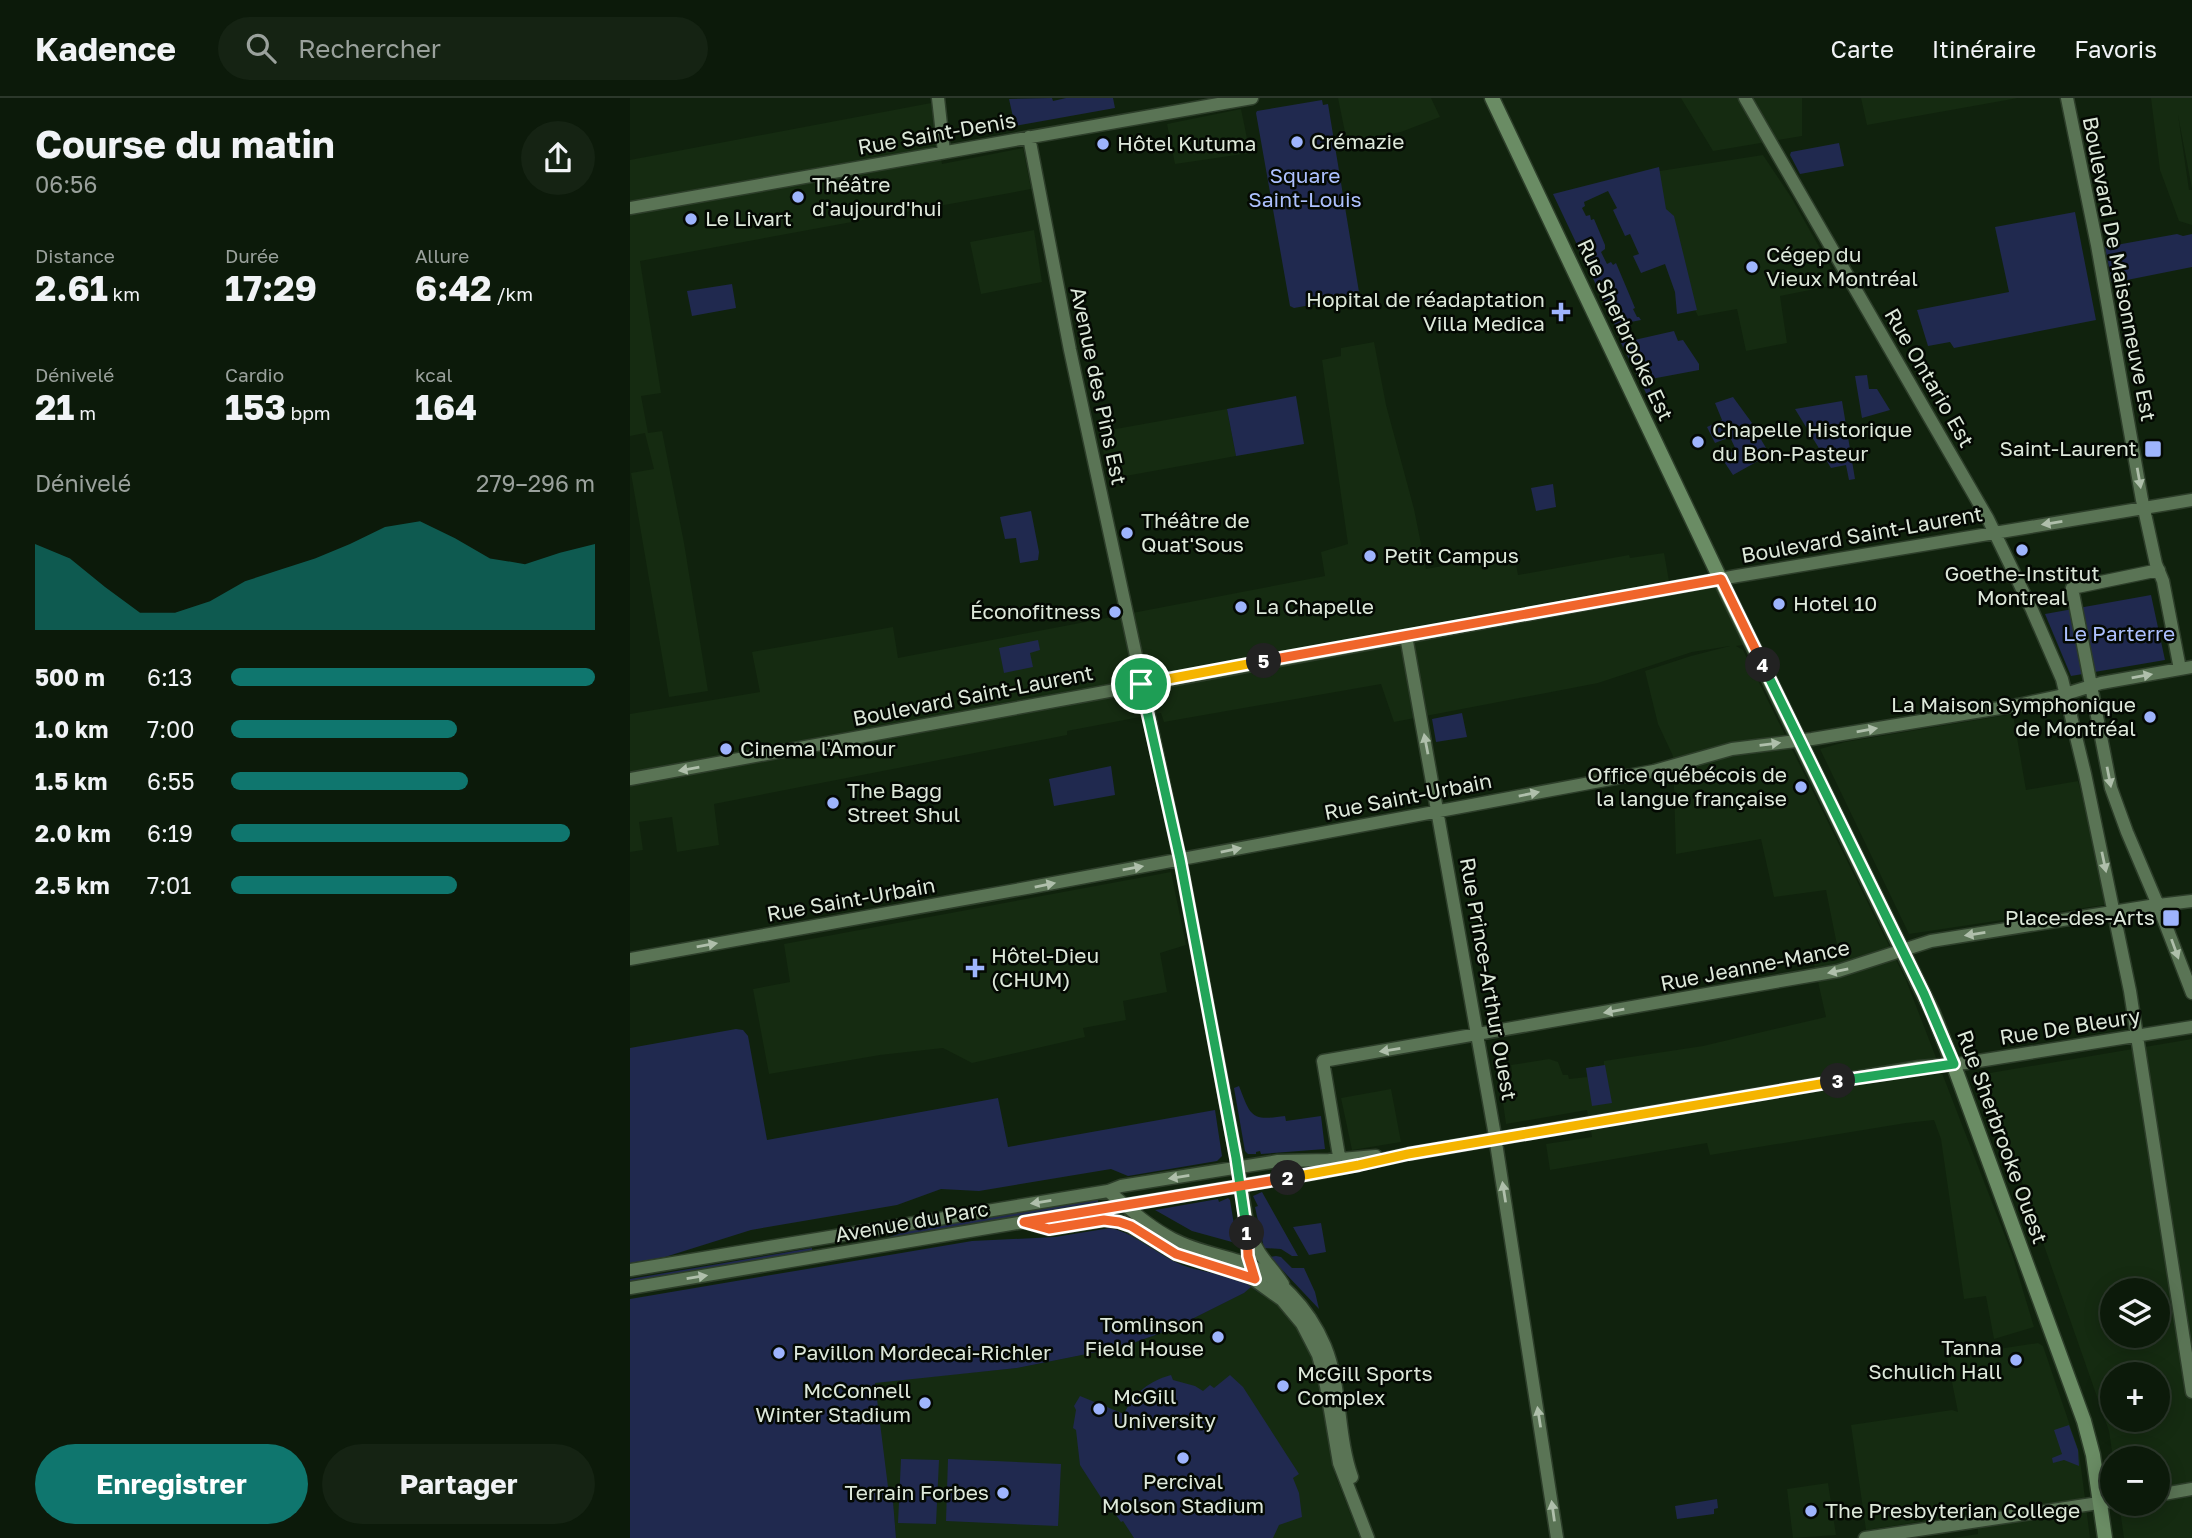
<!DOCTYPE html>
<html lang="fr">
<head>
<meta charset="utf-8">
<style>
	body { margin:0; font-family:"Golos Text",sans-serif; background:#152313; color:#f1f3f6; height:100vh; display:flex; flex-direction:column; font-size:26px; white-space:nowrap }
	* { box-sizing:border-box; margin:0 }
	p { font-size:23px; color:#9aa19c }
	.icon { flex:none; width:38px; height:38px; fill:none; stroke:currentColor; stroke-width:2; stroke-linecap:round; stroke-linejoin:round }
	.map { position:relative; flex:1; overflow:hidden }
	.panel { display:flex; flex-direction:column; background:#0c1a0a; width:630px }
	.panel>* { flex:none }
	.buttons { position:absolute; left:1470px; top:1180px; display:grid; gap:14px }
	.buttons a { display:grid; place-items:center; width:70px; height:70px; border-radius:50%; background:#0c1a0a; box-shadow:0 4px 18px #0003,0 0 0 2px #2c382b; font-size:35px }
	.pin { position:absolute; display:grid; place-items:center; width:60px; height:60px; color:#fff; margin:-30px; border:4px solid #fff; border-radius:50%; box-shadow:0 2px 7px #0007 }
	.km { position:absolute; width:35px; height:35px; margin:-18px; border-radius:50%; background:#222; color:#fff; font-size:19px; line-height:35px; text-align:center }
	.round { display:grid; place-items:center; flex:none; width:74px; height:74px; border-radius:37px; background:#152313 }
	.overview { display:flex; align-items:center; justify-content:space-between; height:119px; padding:0 35px }
	h1 { font-size:38px; font-weight:700; line-height:52px }
	.stats { display:grid; grid-template-columns:repeat(3,1fr); gap:10px; height:119px; padding:7px 35px }
	.stats div { display:grid; align-content:center }
	.stats b { font-size:35px; font-weight:700 }
	.stats small { font-size:19px; font-weight:400 }
	.stats p { font-size:19px }
	.chart { height:196px; padding:14px 35px }
	.chart p { display:flex; justify-content:space-between }
	.chart svg { width:100%; height:126px; margin-top:7px; fill:#0f766e; opacity:.7 }
	.primary-button { display:flex; gap:14px; margin-top:auto; padding:14px 35px }
	.primary-button a { flex:1; height:80px; border-radius:42px; background:#0f766e; color:#fff; font-size:28px; font-weight:700; line-height:80px; text-align:center }
	.primary-button a+a { background:#152313; color:#f1f3f6 }
	ul { padding:0 35px; list-style:none; font-size:23px }
	li { display:grid; grid-template-columns:112px 84px 1fr; align-items:center; height:52px }
	li i { height:18px; border-radius:9px; background:#0f766e }
	header { display:flex; align-items:center; gap:42px; box-sizing:border-box; height:98px; padding:0 35px; background:#0c1a0a; border-bottom:2px solid #2c382b }
	header strong { font-size:33px }
	nav { display:flex; gap:38px; margin-inline-start:auto; font-size:24px }
	.search { width:490px; height:63px; background:#152313; display:flex; align-items:center; gap:18px; box-sizing:border-box; padding:0 24px; border-radius:38px; color:#9aa19c; font-size:26px }
	main { display:flex; flex:1; min-height:0 }
	.map>svg:first-child { display:block }
	.built { fill:#152b11; fill-rule:evenodd }
	.green { fill:#20294f }
	.lines { fill:none; stroke-linecap:round; stroke-linejoin:round }
	.secondary-casing { stroke:#2d3e2a; stroke-width:15 }
	.primary-casing { stroke:#2d3e2a; stroke-width:17 }
	.secondary { stroke:#5a7455; stroke-width:12 }
	.primary { stroke:#6a8c64; stroke-width:14 }
	.oneway { fill:#afbfab }
	.split-1-casing { stroke:#fff; stroke-width:14 }
	.split-2-casing { stroke:#fff; stroke-width:14 }
	.split-3-casing { stroke:#fff; stroke-width:14 }
	.split-4-casing { stroke:#fff; stroke-width:14 }
	.split-5-casing { stroke:#fff; stroke-width:14 }
	.split-6-casing { stroke:#fff; stroke-width:14 }
	.split-1 { stroke:#22a559; stroke-width:9 }
	.split-2 { stroke:#f0652b; stroke-width:9 }
	.split-3 { stroke:#f5b400; stroke-width:9 }
	.split-4 { stroke:#22a559; stroke-width:9 }
	.split-5 { stroke:#f0652b; stroke-width:9 }
	.split-6 { stroke:#f5b400; stroke-width:9 }
	.poi-dot { fill:#9eb4fd; stroke:#040903; stroke-width:2.5 }
	.labels { text-anchor:middle; stroke-width:5; stroke-linejoin:round; paint-order:stroke }
	.street-label { font-size:21px; fill:#dde8da; stroke:#040903 }
	.poi-label { font-size:21px; fill:#dde8da; stroke:#040903; text-anchor:start }
	.park-label { font-size:21px; fill:#adc0fe; stroke:#040903 }
</style>
</head>
<body>
<header>
<strong>Kadence</strong>
<div class="search"><svg class="icon" aria-label="search" viewBox="0 0 24 24"><circle cx="10" cy="10" r="6"/><path d="M15 15l6 6"/></svg>Rechercher</div>
<nav><a>Carte</a><a>Itinéraire</a><a>Favoris</a></nav>
</header>
<main>
<section class="panel">
<div class="overview"><div><h1>Course du matin</h1><p>06:56</p></div><a class="round"><svg class="icon" aria-label="share" viewBox="0 0 24 24"><path d="M12 15V3M7 8l5-5 5 5M5 13v7h14v-7"/></svg></a></div>
<div class="stats">
<div><p>Distance</p><b>2.61<small> km</small></b></div>
<div><p>Durée</p><b>17:29</b></div>
<div><p>Allure</p><b>6:42<small> /km</small></b></div>
</div>
<div class="stats">
<div><p>Dénivelé</p><b>21<small> m</small></b></div>
<div><p>Cardio</p><b>153<small> bpm</small></b></div>
<div><p>kcal</p><b>164</b></div>
</div>
<div class="chart"><p><span>Dénivelé</span>279–296 m</p>
<svg viewBox="0 0 160 44" preserveAspectRatio="none"><path d="M0 44V14L10 19L20 29L30 38L40 38L50 34L60 27L70 23L80 19L90 14L100 8L110 6L120 12L130 19L140 21L150 17L160 14V44z"/></svg>
</div>
<ul>
<li><b>500 m</b>6:13<i style="width:100%"></i></li>
<li><b>1.0 km</b>7:00<i style="width:62%"></i></li>
<li><b>1.5 km</b>6:55<i style="width:65%"></i></li>
<li><b>2.0 km</b>6:19<i style="width:93%"></i></li>
<li><b>2.5 km</b>7:01<i style="width:62%"></i></li>
</ul>
<div class="primary-button"><a>Enregistrer</a><a>Partager</a></div>
</section>
<div class="map">
<svg width="1562" height="1440" viewBox="0 0 1562 1440">
	<rect width="100%" height="100%" fill="#10220d"/>
	<path class="built" d="M708 0H801L810 19 771 34 717 44Z
		M1051 0H1172V38L1083 53Z
		M1231 0H1388L1237 27Z
		M1521 0H1562V91L1548 17 1559 92H1562V127L1549 123 1530 72Z
		M301 5 312 66 393 50 401 91 10 163 31 295 11 298 18 335 32 333 54 445 78 593 39 599 1 375 24 371 15 335 0 338V62Z
		M611 11 620 55 545 66 537 26Z
		M1133 57 1161 99 1210 186 1150 198 1157 245 1116 253 1107 211 1068 218 1036 153 1017 75Z
		M404 132 412 184 351 196 340 144Z
		M744 244 756 307 784 411 796 471 884 455 888 477 999 457 1000 460 1034 455 1040 489 1087 479 1120 546 1106 548 1113 552 1276 882 1382 1156 1404 1229 1364 1241 1356 1198 1334 1201 1311 1041 1304 1022 1276 1025 1080 1057 1077 1045 920 1072 916 1046 962 1039 957 1012 876 1026 869 976 882 974 881 967 919 961 928 964 933 977H938L939 981 957 979 956 970 974 967V963L1073 948 1196 919 1184 866 1210 862 1196 792 1144 799 1131 741 1046 756 1043 658 1028 626 1015 573 1061 558 1100 548 1062 554 968 585 764 624 751 586 534 624 531 615 437 633V637L84 706 89 747 47 754 42 719 9 724 13 752 0 754V616L130 594 122 554 263 529 268 560 695 478 691 454 718 446 692 262 711 258V250Z
		M597 311 606 358 479 381 469 334Z
		M1383 616 1396 692 1448 683 1480 806 1279 836 1190 651 1215 644Z
		M541 774 556 847 530 855 537 894 493 903 496 922 453 930 455 939 342 965 313 950 250 957 139 976 123 891 160 884 154 846Z
		M1562 941V1440H1494L1489 1405H1528V1360H1483L1479 1333 1354 976ZM1482 1192H1528V1237H1482ZM1482 1276H1528V1321H1482Z
		M761 991 771 1044 722 1052 711 1000Z
		M622 1186 642 1199 664 1221 680 1252 690 1292 705 1377 730 1440H266L263 1403 254 1379 244 1284 387 1270 492 1249 542 1231 614 1195Z
		M1408 1245 1413 1248 1449 1354 1460 1440H1323L1348 1436 1347 1415 1236 1432 1221 1327 1322 1312 1328 1314 1317 1259Z
		M1198 1385 1206 1437 1163 1440 1157 1391Z"/>
	<path class="green" d="M422 0 423 3 436 0H483L485 10 385 28 379 1Z
		M692 2 693 7 698 6 729 194 719 196 720 200 664 210 660 208 626 15 627 13Z
		M1209 45 1214 68 1170 76 1160 57 1161 54Z
		M1029 69 1036 111 1044 118 1067 212 1047 216 1045 194 1035 166 1011 175 1003 158 1009 156 1000 136 995 138 983 112 987 110 978 93 954 104 955 108 952 110 956 118 960 117 961 122 964 121 975 147V151L971 154 977 166 981 164 983 167 986 165 1005 210 1003 211 1007 219H1009L1011 222 985 227 923 96Z
		M1445 114 1466 222 1324 250 1320 244 1298 248 1287 212 1379 194 1365 129Z
		M1547 136 1553 138 1562 136V169L1482 185 1475 149Z
		M102 186 106 210 62 218 57 193Z
		M1044 233 1048 243 1053 242 1069 266V272L1021 281 1022 284 1017 286 1026 302 1020 303 991 245Z
		M1237 277 1239 291H1247L1260 312 1232 320 1225 278Z
		M666 298 674 346 606 358 597 311Z
		M1103 299 1122 325 1118 328 1123 335 1126 333 1139 355 1137 358 1103 377 1091 359 1106 352 1100 339 1085 345 1077 329 1092 322 1085 305Z
		M1212 303 1225 381 1219 382 1216 367 1201 370 1165 311Z
		M923 386 926 409 906 413 901 390Z
		M401 413 409 454 408 462 390 465 386 440 375 441 370 419Z
		M1521 497 1535 562 1441 578 1415 516Z
		M408 542 410 552 400 555 403 569 374 575 369 550Z
		M832 615 837 639 806 644 802 621Z
		M481 668 485 697 424 708 419 681Z
		M106 931 113 932 118 938 137 1042 368 1000 378 1049 585 1012 592 1058 587 1063 498 1078 481 1071 349 1093 311 1091 267 1107 121 1132 35 1159 0 1165V950Z
		M975 967 982 1005 962 1008 956 970Z
		M609 988C621 1019 621 1023 655 1018L656 1023 691 1018 695 1051 631 1056 630 1053 626 1054V1056H618L615 1053 604 990Z
		M632 1094 668 1158H662L651 1151 634 1150 625 1109 628 1108 623 1098Z
		M598 1100 600 1102 606 1139 602 1144 562 1133 525 1112 588 1101 589 1104Z
		M468 1101V1106L260 1141 259 1139 278 1133Z
		M691 1125 696 1154 679 1157 663 1129Z
		M480 1130C508 1136 530 1160 558 1169 579 1176 623 1179 634 1198L621 1189 614 1195 542 1231 492 1249 387 1270 245 1285 258 1389 263 1403 266 1440H0V1201L342 1143 425 1139Z
		M182 1150V1154L0 1185V1181Z
		M646 1158 651 1159 662 1170H674L685 1194 689 1211 640 1159Z
		M541 1277 543 1282 565 1288 573 1293 580 1287 584 1290 600 1277 613 1289 669 1376 663 1380 669 1395 672 1419 649 1427 643 1440H504L493 1423 491 1424 483 1413 481 1415 450 1367 446 1332 443 1330 446 1312 444 1308 450 1298 494 1316C504 1295 519 1283 541 1277Z
		M1439 1327 1448 1352 1449 1368 1434 1362 1423 1365 1422 1360 1432 1356 1424 1332Z
		M271 1361 309 1362 306 1426 268 1425Z
		M318 1361 431 1366 428 1428 316 1423Z
		M1087 1401 1088 1410 1084 1411V1416L1047 1421 1045 1408Z"/>
	<g class="lines">
		<defs>
			<path id="secondary" d="M308 0 314 54
				M1115 0 1358 421 1402 512 1432 581 1455 676 1500 893 1562 1294
				M1437 0 1467 147 1512 402 1526 466 1533 483 1550 571
				M399 39 440 252 551 766 608 1069 617 1124 618 1158 625 1181
				M0 110 622 0
				M1529 472 1442 490 1481 690 1497 734 1528 807 1562 895
				M776 538 864 1032 927 1440
				M0 681 1107 478 1562 402
				M0 861 402 789 1024 673 1102 651 1182 641 1388 607 1429 598 1471 585 1562 569
				M711 1070 693 963 1208 873 1301 843 1520 808 1562 803
				M478 1093C499 1110 519 1129 543 1141 564 1152 587 1156 609 1163 648 1176 679 1210 695 1248 712 1289 707 1337 722 1379
				M398 1125 419 1131 474 1122 493 1124 546 1156 620 1179 652 1202 672 1226 688 1257 696 1288 709 1365 738 1440
				M621 1138C630 1161 641 1167 653 1186
				M0 1172 478 1093 491 1088 648 1063 699 1062 746 1058
				M0 1190 698 1073 778 1056 1083 1004 1289 969 1336 965 1562 929
				M1528 1397 1562 1391
				M1235 1440 1482 1403"/>
			<path id="primary" d="M862 0 1096 493 1303 915 1327 976 1454 1323 1463 1357 1475 1440"/>
		</defs>
		<use href="#secondary" class="secondary-casing"/>
		<use href="#primary" class="primary-casing"/>
		<use href="#secondary" class="secondary"/>
		<use href="#primary" class="primary"/>
	</g>
	<defs><path id="oneway-solid" d="M-6-.8H1V-3.2L6.5 0L1 3.2V.8H-6Z" transform="scale(1.75)"/></defs>
	<g class="oneway">
		<use href="#oneway-solid" transform="translate(1509 380) rotate(80)"/>
		<use href="#oneway-solid" transform="translate(1422 425) rotate(171)"/>
		<use href="#oneway-solid" transform="translate(1512 578) rotate(-10)"/>
		<use href="#oneway-solid" transform="translate(1237 632) rotate(-10)"/>
		<use href="#oneway-solid" transform="translate(796 646) rotate(-101)"/>
		<use href="#oneway-solid" transform="translate(1140 646) rotate(-7)"/>
		<use href="#oneway-solid" transform="translate(59 671) rotate(170)"/>
		<use href="#oneway-solid" transform="translate(1479 679) rotate(79)"/>
		<use href="#oneway-solid" transform="translate(899 696) rotate(-11)"/>
		<use href="#oneway-solid" transform="translate(601 752) rotate(-11)"/>
		<use href="#oneway-solid" transform="translate(1474 764) rotate(78)"/>
		<use href="#oneway-solid" transform="translate(503 770) rotate(-10)"/>
		<use href="#oneway-solid" transform="translate(415 787) rotate(-11)"/>
		<use href="#oneway-solid" transform="translate(1345 836) rotate(171)"/>
		<use href="#oneway-solid" transform="translate(77 847) rotate(-10)"/>
		<use href="#oneway-solid" transform="translate(1545 851) rotate(70)"/>
		<use href="#oneway-solid" transform="translate(1208 873) rotate(168)"/>
		<use href="#oneway-solid" transform="translate(984 913) rotate(170)"/>
		<use href="#oneway-solid" transform="translate(760 952) rotate(171)"/>
		<use href="#oneway-solid" transform="translate(549 1079) rotate(171)"/>
		<use href="#oneway-solid" transform="translate(874 1094) rotate(-99)"/>
		<use href="#oneway-solid" transform="translate(411 1104) rotate(171)"/>
		<use href="#oneway-solid" transform="translate(67 1179) rotate(-9)"/>
		<use href="#oneway-solid" transform="translate(909 1319) rotate(-99)"/>
		<use href="#oneway-solid" transform="translate(923 1413) rotate(-98)"/>
	</g>
	<g class="lines">
		<defs>
			<path id="split-1" d="M511 586 550 761 606 1060 617 1135"/>
			<path id="split-2" d="M617 1135 618 1158 625 1181 546 1156 501 1128 489 1124 474 1122 419 1131 394 1124 658 1080"/>
			<path id="split-3" d="M658 1080 729 1067 778 1056 1208 983"/>
			<path id="split-4" d="M1133 567 1294 896 1324 966 1208 983"/>
			<path id="split-5" d="M634 563 1091 481 1133 567"/>
			<path id="split-6" d="M511 586 634 563"/>
		</defs>
		<use href="#split-1" class="split-1-casing"/>
		<use href="#split-2" class="split-2-casing"/>
		<use href="#split-3" class="split-3-casing"/>
		<use href="#split-4" class="split-4-casing"/>
		<use href="#split-5" class="split-5-casing"/>
		<use href="#split-6" class="split-6-casing"/>
		<use href="#split-1" class="split-1"/>
		<use href="#split-2" class="split-2"/>
		<use href="#split-3" class="split-3"/>
		<use href="#split-4" class="split-4"/>
		<use href="#split-5" class="split-5"/>
		<use href="#split-6" class="split-6"/>
	</g>
	<g class="poi-dot">
		<circle cx="667" cy="44" r="7"/>
		<circle cx="473" cy="46" r="7"/>
		<circle cx="168" cy="99" r="7"/>
		<circle cx="61" cy="121" r="7"/>
		<circle cx="1122" cy="169" r="7"/>
		<path d="M927.5 203.5h7v7h7v7h-7v7h-7v-7h-7v-7h7z"/>
		<circle cx="1068" cy="344" r="7"/>
		<rect x="1514" y="342" width="18" height="18" rx="3.5"/>
		<circle cx="497" cy="435" r="7"/>
		<circle cx="1392" cy="452" r="7"/>
		<circle cx="740" cy="458" r="7"/>
		<circle cx="1149" cy="506" r="7"/>
		<circle cx="611" cy="509" r="7"/>
		<circle cx="485" cy="514" r="7"/>
		<circle cx="1520" cy="619" r="7"/>
		<circle cx="96" cy="651" r="7"/>
		<circle cx="1171" cy="689" r="7"/>
		<circle cx="203" cy="705" r="7"/>
		<rect x="1532" y="811" width="18" height="18" rx="3.5"/>
		<path d="M341.5 859.5h7v7h7v7h-7v7h-7v-7h-7v-7h7z"/>
		<circle cx="588" cy="1239" r="7"/>
		<circle cx="149" cy="1255" r="7"/>
		<circle cx="1386" cy="1262" r="7"/>
		<circle cx="653" cy="1288" r="7"/>
		<circle cx="295" cy="1305" r="7"/>
		<circle cx="469" cy="1311" r="7"/>
		<circle cx="553" cy="1360" r="7"/>
		<circle cx="373" cy="1395" r="7"/>
		<circle cx="1181" cy="1413" r="7"/>
	</g>
	<g class="labels">
		<g class="street-label">
			<text transform="translate(307 36) rotate(-10)" y="7">Rue Saint-Denis</text>
			<text transform="translate(1489 171) rotate(79)" y="7">Boulevard De Maisonneuve Est</text>
			<text transform="translate(995 232) rotate(65)" y="7">Rue Sherbrooke Est</text>
			<text transform="translate(1299 280) rotate(60)" y="7">Rue Ontario Est</text>
			<text transform="translate(468 288) rotate(78)" y="7">Avenue des Pins Est</text>
			<text transform="translate(1232 437) rotate(-10)" y="7">Boulevard Saint-Laurent</text>
			<text transform="translate(343 598) rotate(-11)" y="7">Boulevard Saint-Laurent</text>
			<text transform="translate(778 699) rotate(-11)" y="7">Rue Saint-Urbain</text>
			<text transform="translate(221 802) rotate(-10)" y="7">Rue Saint-Urbain</text>
			<text transform="translate(1125 868) rotate(-11)" y="7">Rue Jeanne-Mance</text>
			<text transform="translate(858 881) rotate(80)" y="7">Rue Prince-Arthur Ouest</text>
			<text transform="translate(1440 929) rotate(-9)" y="7">Rue De Bleury</text>
			<text transform="translate(1372 1039) rotate(70)" y="7">Rue Sherbrooke Ouest</text>
			<text transform="translate(282 1124) rotate(-10)" y="7">Avenue du Parc</text>
		</g>
		<g class="poi-label">
			<text x="681" y="51">Crémazie</text>
			<text x="487" y="53">Hôtel Kutuma</text>
			<text x="182" y="94">Théâtre<tspan x="182" dy="24">d'aujourd'hui</tspan></text>
			<text x="75" y="128">Le Livart</text>
			<text x="1136" y="164">Cégep du<tspan x="1136" dy="24">Vieux Montréal</tspan></text>
			<text x="915" y="209" text-anchor="end">Hopital de réadaptation<tspan x="915" dy="24">Villa Medica</tspan></text>
			<text x="1082" y="339">Chapelle Historique<tspan x="1082" dy="24">du Bon-Pasteur</tspan></text>
			<text x="1507" y="358" text-anchor="end">Saint-Laurent</text>
			<text x="511" y="430">Théâtre de<tspan x="511" dy="24">Quat'Sous</tspan></text>
			<text x="754" y="465">Petit Campus</text>
			<text x="1392" y="483" text-anchor="middle">Goethe-Institut<tspan x="1392" dy="24">Montreal</tspan></text>
			<text x="1163" y="513">Hotel 10</text>
			<text x="625" y="516">La Chapelle</text>
			<text x="471" y="521" text-anchor="end">Éconofitness</text>
			<text x="1506" y="614" text-anchor="end">La Maison Symphonique<tspan x="1506" dy="24">de Montréal</tspan></text>
			<text x="110" y="658">Cinema l'Amour</text>
			<text x="1157" y="684" text-anchor="end">Office québécois de<tspan x="1157" dy="24">la langue française</tspan></text>
			<text x="217" y="700">The Bagg<tspan x="217" dy="24">Street Shul</tspan></text>
			<text x="1525" y="827" text-anchor="end">Place-des-Arts</text>
			<text x="361" y="865">Hôtel-Dieu<tspan x="361" dy="24">(CHUM)</tspan></text>
			<text x="574" y="1234" text-anchor="end">Tomlinson<tspan x="574" dy="24">Field House</tspan></text>
			<text x="1372" y="1257" text-anchor="end">Tanna<tspan x="1372" dy="24">Schulich Hall</tspan></text>
			<text x="163" y="1262">Pavillon Mordecai-Richler</text>
			<text x="667" y="1283">McGill Sports<tspan x="667" dy="24">Complex</tspan></text>
			<text x="281" y="1300" text-anchor="end">McConnell<tspan x="281" dy="24">Winter Stadium</tspan></text>
			<text x="483" y="1306">McGill<tspan x="483" dy="24">University</tspan></text>
			<text x="553" y="1391" text-anchor="middle">Percival<tspan x="553" dy="24">Molson Stadium</tspan></text>
			<text x="359" y="1402" text-anchor="end">Terrain Forbes</text>
			<text x="1195" y="1420">The Presbyterian College</text>
		</g>
		<g class="park-label">
			<text x="675" y="85">Square<tspan x="675" dy="24">Saint-Louis</tspan></text>
			<text x="1489" y="543">Le Parterre</text>
		</g>
	</g>
</svg>
<div class="buttons">
<a><svg class="icon" aria-label="layers" viewBox="0 0 24 24"><path d="M12 4l9 5-9 5-9-5zM3 14l9 5 9-5"/></svg></a>
<a>+</a>
<a>−</a>
</div>
<div class="pin" style="left:511px;top:586px;background:#1e9e55"><svg class="icon" aria-label="arrive" viewBox="0 0 24 24"><path d="M6 21V4h12l-3 4 3 4H6"/></svg></div>
<b class="km" style="left:617px;top:1135px">1</b>
<b class="km" style="left:658px;top:1080px">2</b>
<b class="km" style="left:1208px;top:983px">3</b>
<b class="km" style="left:1133px;top:567px">4</b>
<b class="km" style="left:634px;top:563px">5</b>
</div>
</main>
</body>
</html>
